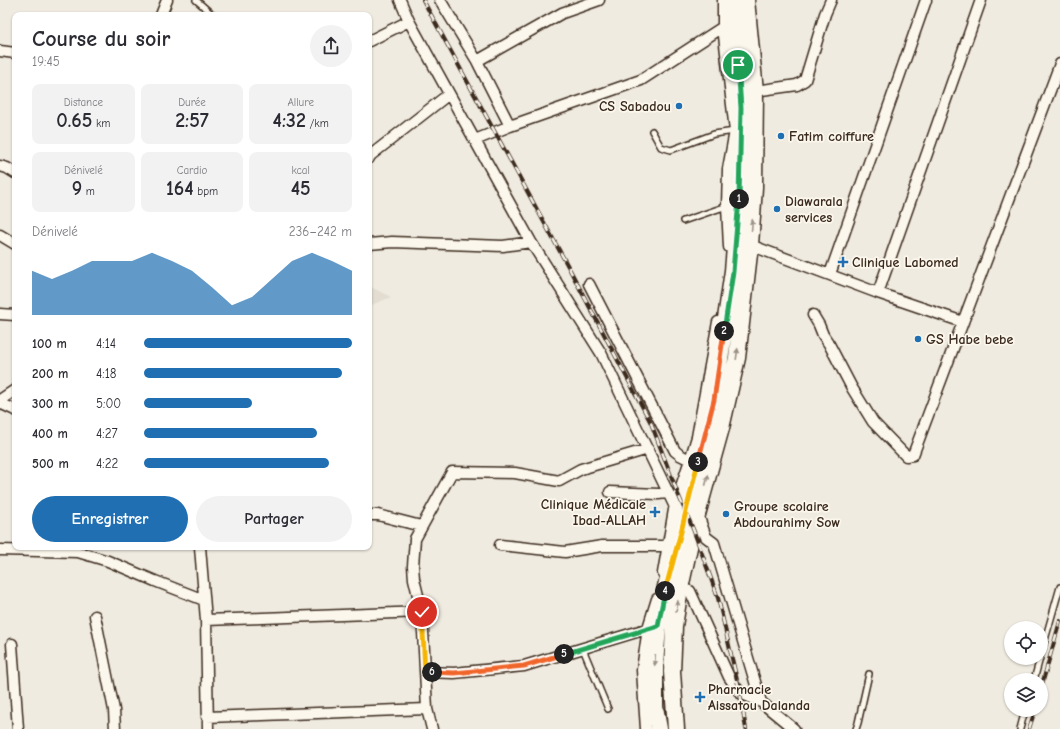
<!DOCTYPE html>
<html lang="fr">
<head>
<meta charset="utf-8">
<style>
	body { margin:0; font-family:"Comic Neue",sans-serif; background:#f2f2f3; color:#2b2b33; height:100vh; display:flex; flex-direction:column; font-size:15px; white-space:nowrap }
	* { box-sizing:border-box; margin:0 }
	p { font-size:13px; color:#7c7c81 }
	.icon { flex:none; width:22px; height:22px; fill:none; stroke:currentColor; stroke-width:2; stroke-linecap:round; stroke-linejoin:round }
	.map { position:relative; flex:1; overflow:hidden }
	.side { position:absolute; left:12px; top:12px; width:360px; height:538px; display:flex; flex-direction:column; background:#fff; border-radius:8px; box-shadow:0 1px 3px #0004 }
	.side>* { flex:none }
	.fabs { position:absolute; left:1004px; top:621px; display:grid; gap:8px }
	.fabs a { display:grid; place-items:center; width:44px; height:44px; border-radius:50%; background:#fff; box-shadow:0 1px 3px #0004; font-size:20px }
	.pin { position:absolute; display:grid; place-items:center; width:34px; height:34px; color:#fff; margin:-17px; border:2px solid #fff; border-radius:50%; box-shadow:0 1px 4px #0007 }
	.km { position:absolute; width:20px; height:20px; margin:-10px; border-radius:50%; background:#222; color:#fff; font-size:11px; line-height:20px; text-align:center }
	.round { display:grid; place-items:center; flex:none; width:42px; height:42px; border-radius:21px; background:#f2f2f3 }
	.summary { display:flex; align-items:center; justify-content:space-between; height:68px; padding:0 20px }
	h1 { font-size:22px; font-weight:700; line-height:30px }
	.figures { display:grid; grid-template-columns:repeat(3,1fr); gap:6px; height:68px; padding:4px 20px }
	.figures div { display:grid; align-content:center; border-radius:8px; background:#f2f2f3; text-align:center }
	.figures b { font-size:20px; font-weight:700 }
	.figures small { font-size:11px; font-weight:400 }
	.figures p { font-size:11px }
	.chart { height:112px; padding:8px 20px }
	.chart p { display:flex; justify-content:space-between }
	.chart svg { width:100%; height:72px; margin-top:4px; fill:#1f6fb2; opacity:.7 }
	.cta { display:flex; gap:8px; margin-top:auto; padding:8px 20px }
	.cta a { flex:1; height:46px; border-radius:24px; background:#1f6fb2; color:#fff; font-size:16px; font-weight:700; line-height:46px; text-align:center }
	.cta a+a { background:#f2f2f3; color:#2b2b33 }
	ul { padding:0 20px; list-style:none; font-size:13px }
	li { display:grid; grid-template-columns:64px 48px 1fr; align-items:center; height:30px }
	li i { height:10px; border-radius:5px; background:#1f6fb2 }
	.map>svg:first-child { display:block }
	.built { fill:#e2dcd1 }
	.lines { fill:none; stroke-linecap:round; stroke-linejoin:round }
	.lane-casing { stroke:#3b2a1e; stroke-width:8 }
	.street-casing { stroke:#3b2a1e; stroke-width:13 }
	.primary-casing { stroke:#3b2a1e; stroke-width:19 }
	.lane { stroke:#fbf7ec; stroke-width:5 }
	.street { stroke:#fbf7ec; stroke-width:10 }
	.primary { stroke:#fbf7ec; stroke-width:16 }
	.rail-casing { stroke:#3b2a1e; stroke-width:4 }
	.rail { stroke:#fbf7ec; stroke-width:2.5; stroke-dasharray:8; stroke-linecap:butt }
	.oneway { fill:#9b9085 }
	.split-1-casing { stroke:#fff; stroke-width:8 }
	.split-2-casing { stroke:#fff; stroke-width:8 }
	.split-3-casing { stroke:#fff; stroke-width:8 }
	.split-4-casing { stroke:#fff; stroke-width:8 }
	.split-5-casing { stroke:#fff; stroke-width:8 }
	.split-6-casing { stroke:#fff; stroke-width:8 }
	.split-7-casing { stroke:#fff; stroke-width:8 }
	.split-1 { stroke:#22a559; stroke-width:5 }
	.split-2 { stroke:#22a559; stroke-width:5 }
	.split-3 { stroke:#f0652b; stroke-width:5 }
	.split-4 { stroke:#f5b400; stroke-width:5 }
	.split-5 { stroke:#22a559; stroke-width:5 }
	.split-6 { stroke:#f0652b; stroke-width:5 }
	.split-7 { stroke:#f5b400; stroke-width:5 }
	.poi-dot { fill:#1f6fb2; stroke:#fbf7ec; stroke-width:1.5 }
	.labels { text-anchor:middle; stroke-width:3.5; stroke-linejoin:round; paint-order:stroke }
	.poi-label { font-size:14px; font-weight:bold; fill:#3b2a1e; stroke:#fbf7ec; text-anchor:start }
</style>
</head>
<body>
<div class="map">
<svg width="1060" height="729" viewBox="0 0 1060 729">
	<rect width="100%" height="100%" fill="#f0ebe0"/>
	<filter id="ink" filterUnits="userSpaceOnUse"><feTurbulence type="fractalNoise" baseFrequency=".025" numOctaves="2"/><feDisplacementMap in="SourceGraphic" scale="8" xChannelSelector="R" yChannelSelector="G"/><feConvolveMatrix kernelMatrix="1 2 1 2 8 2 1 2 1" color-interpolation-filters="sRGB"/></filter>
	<g filter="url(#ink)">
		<path class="built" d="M369 286 391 297 369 306Z"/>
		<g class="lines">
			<defs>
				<path id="lane" d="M196 0 213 15
					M652 131 661 147 671 150 714 134 735 131
					M683 221 727 206
					M583 649 608 709
					M1041 654 1060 587
					M1034 680 1040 658
					M856 729 858 723 869 674
					M1020 729 1025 710"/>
				<path id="street" d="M400 0 409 21 531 242 601 353 675 507
					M440 0 477 61 510 126
					M723 0V27L735 131 728 169 727 206 729 247
					M161 15 167 0
					M369 41 409 21
					M0 51 15 53
					M477 61 562 13 599 0
					M755 91 797 85 805 80 825 14 831 0
					M475 140 510 126 641 80 723 27
					M369 158 371 155 449 94
					M0 166 7 168 15 173
					M0 235 15 244
					M369 244 392 242 503 246 531 242
					M750 245 878 293 963 322
					M830 274 926 0
					M589 284 675 451 680 455 690 460
					M878 293 981 0
					M0 314 15 315
					M813 315 819 325 823 335 829 344 852 388 873 422 906 456 913 455 1060 64
					M0 400 15 390
					M0 403 15 410
					M610 492 658 494 668 493
					M369 515H378L421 526
					M698 515 706 537 714 543 761 702
					M500 545 565 552 602 546H667
					M200 547 206 620 208 729
					M0 550 78 552 108 561 155 581 204 600
					M663 573 675 504 690 460 697 437 718 322
					M680 588 690 591 729 677 740 693 761 702 794 729
					M95 616 114 710 115 729
					M206 620 422 612
					M12 644 18 729
					M425 672 454 673 524 666 653 627
					M207 717 427 709
					M432 729 427 709 422 612 414 579 413 566 415 539 452 472 515 473 559 481 581 469 648 449
					M646 729 642 670 648 628 657 599"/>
				<path id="primary" d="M659 729 655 707V664L658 626 667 582 681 532 714 400 733 271 740 189 741 108 735 23 732 0
					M676 729 672 672 674 626 680 588 693 529 721 428 737 358 750 245 754 187 755 91 746 0"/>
			</defs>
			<use href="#lane" class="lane-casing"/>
			<use href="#street" class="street-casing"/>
			<use href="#primary" class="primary-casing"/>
			<use href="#lane" class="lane"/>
			<use href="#street" class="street"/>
			<use href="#primary" class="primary"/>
			<defs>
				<path id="rail" d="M423 0 570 270 651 423 678 494 693 529 718 598 740 693 746 729
					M1041 688 1060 621
					M1029 729 1035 710"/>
			</defs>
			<use href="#rail" class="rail-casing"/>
			<use href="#rail" class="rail"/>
		</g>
		<defs><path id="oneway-solid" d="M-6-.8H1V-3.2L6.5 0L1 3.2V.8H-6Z"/></defs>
		<g class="oneway">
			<use href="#oneway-solid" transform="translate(752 225) rotate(-86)"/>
			<use href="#oneway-solid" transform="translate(737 354) rotate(-82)"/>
			<use href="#oneway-solid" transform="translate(707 480) rotate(-75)"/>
			<use href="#oneway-solid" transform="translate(677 606) rotate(-81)"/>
			<use href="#oneway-solid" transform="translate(655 660) rotate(93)"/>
		</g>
	</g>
	<g class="lines" filter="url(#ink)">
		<defs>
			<path id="split-1" d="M738 65 741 108 739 199"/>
			<path id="split-2" d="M724 331 733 272 739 199"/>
			<path id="split-3" d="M698 462 714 400 724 331"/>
			<path id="split-4" d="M665 591 681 532 698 462"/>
			<path id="split-5" d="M564 654 658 626 665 591"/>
			<path id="split-6" d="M432 672 454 673 524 666 564 654"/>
			<path id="split-7" d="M422 612 425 672H432"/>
		</defs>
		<use href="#split-1" class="split-1-casing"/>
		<use href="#split-2" class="split-2-casing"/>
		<use href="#split-3" class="split-3-casing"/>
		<use href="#split-4" class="split-4-casing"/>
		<use href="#split-5" class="split-5-casing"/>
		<use href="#split-6" class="split-6-casing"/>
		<use href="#split-7" class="split-7-casing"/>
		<use href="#split-1" class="split-1"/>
		<use href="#split-2" class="split-2"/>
		<use href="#split-3" class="split-3"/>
		<use href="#split-4" class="split-4"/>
		<use href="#split-5" class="split-5"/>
		<use href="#split-6" class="split-6"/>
		<use href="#split-7" class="split-7"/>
	</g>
	<g class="poi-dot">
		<circle cx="679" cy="106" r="4"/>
		<circle cx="781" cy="136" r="4"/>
		<circle cx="777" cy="209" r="4"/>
		<path d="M841 256h4v4h4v4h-4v4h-4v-4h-4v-4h4z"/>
		<circle cx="918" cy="339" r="4"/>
		<path d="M653 506h4v4h4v4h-4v4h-4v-4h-4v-4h4z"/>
		<circle cx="726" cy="514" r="4"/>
		<path d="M698 691h4v4h4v4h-4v4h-4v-4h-4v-4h4z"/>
	</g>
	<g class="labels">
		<g class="poi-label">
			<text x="671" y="111" text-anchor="end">CS Sabadou</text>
			<text x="789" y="141">Fatim coiffure</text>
			<text x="785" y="206">Diawarala<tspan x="785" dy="16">services</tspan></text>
			<text x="852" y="267">Clinique Labomed</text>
			<text x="926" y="344">GS Habe bebe</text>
			<text x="646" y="509" text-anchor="end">Clinique Médicale<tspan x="646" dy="16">Ibad-ALLAH</tspan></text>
			<text x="734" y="511">Groupe scolaire<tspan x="734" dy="16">Abdourahimy Sow</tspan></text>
			<text x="708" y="694">Pharmacie<tspan x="708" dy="16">Aissatou Dalanda</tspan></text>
		</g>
	</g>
</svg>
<div class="fabs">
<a><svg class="icon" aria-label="locate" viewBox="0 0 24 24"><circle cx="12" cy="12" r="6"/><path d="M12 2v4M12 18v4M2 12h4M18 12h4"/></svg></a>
<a><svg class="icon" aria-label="layers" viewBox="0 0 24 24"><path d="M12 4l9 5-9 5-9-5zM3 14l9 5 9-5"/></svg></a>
</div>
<div class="pin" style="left:738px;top:65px;background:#1e9e55"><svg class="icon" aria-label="arrive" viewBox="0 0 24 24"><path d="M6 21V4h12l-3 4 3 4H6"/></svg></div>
<div class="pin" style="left:422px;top:612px;background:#d93025"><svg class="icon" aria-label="check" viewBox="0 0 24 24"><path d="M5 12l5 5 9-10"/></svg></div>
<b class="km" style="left:739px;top:199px">1</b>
<b class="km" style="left:724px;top:331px">2</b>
<b class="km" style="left:698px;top:462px">3</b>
<b class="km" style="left:665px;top:591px">4</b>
<b class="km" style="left:564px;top:654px">5</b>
<b class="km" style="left:432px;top:672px">6</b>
<section class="side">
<div class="summary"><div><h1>Course du soir</h1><p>19:45</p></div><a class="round"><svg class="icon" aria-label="share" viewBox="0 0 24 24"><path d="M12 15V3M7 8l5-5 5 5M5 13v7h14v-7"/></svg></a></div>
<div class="figures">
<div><p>Distance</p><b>0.65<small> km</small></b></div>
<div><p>Durée</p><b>2:57</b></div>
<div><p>Allure</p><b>4:32<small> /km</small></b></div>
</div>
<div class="figures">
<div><p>Dénivelé</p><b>9<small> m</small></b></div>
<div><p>Cardio</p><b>164<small> bpm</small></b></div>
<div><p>kcal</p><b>45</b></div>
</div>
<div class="chart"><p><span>Dénivelé</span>236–242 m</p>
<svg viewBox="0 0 160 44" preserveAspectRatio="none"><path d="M0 44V17L10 22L20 17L30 11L40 11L50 11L60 6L70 11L80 17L90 27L100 38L110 33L120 22L130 11L140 6L150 11L160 17V44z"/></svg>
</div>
<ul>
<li><b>100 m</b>4:14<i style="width:100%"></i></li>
<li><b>200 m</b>4:18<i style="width:95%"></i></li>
<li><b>300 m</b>5:00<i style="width:52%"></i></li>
<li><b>400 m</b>4:27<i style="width:83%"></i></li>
<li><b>500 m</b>4:22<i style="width:89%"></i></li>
</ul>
<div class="cta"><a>Enregistrer</a><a>Partager</a></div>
</section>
</div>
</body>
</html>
